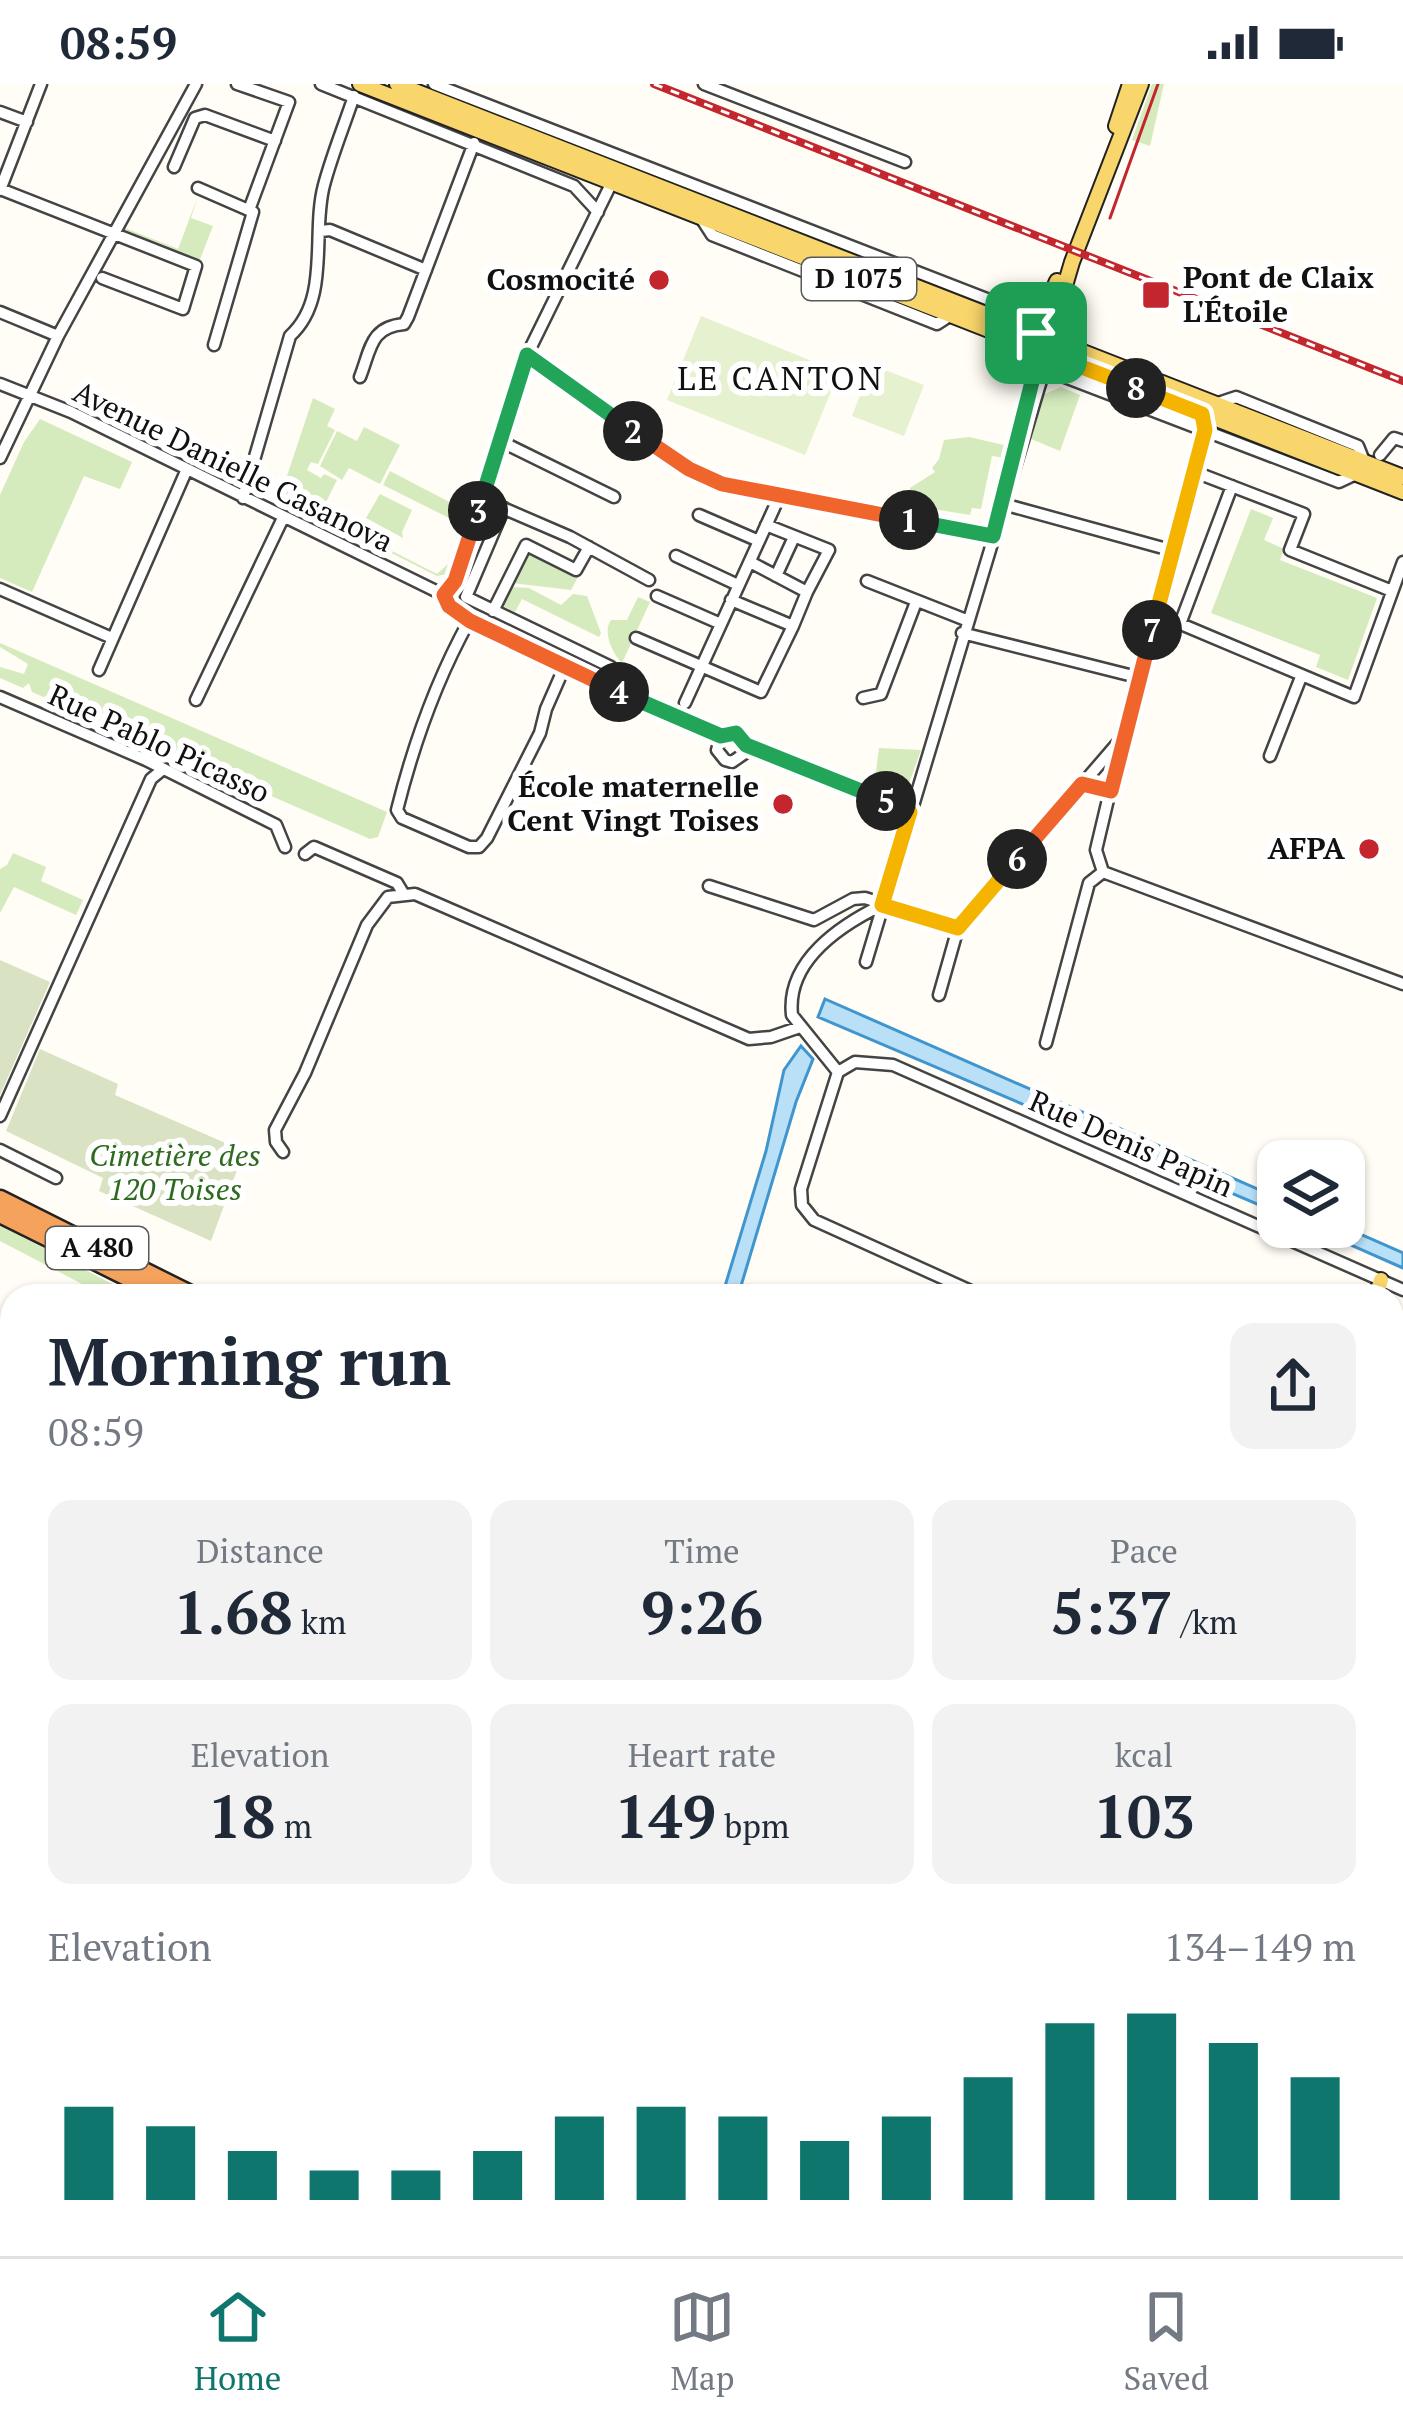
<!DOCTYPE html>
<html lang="en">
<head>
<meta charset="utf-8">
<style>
	body { margin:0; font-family:"PT Serif",serif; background:#f2f2f3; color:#1f2937; height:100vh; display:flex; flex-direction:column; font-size:45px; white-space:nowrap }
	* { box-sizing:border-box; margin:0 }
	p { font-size:39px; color:#747a83 }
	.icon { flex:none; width:66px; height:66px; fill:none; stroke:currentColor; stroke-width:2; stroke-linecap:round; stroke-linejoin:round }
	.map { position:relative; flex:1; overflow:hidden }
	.details { position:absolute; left:0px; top:1200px; width:1404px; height:972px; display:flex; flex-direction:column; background:#fff; border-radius:36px 36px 0 0; box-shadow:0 3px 9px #0004 }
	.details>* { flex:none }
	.fabs { position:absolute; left:1257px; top:1056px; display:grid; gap:24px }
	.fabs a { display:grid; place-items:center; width:108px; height:108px; border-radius:24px; background:#fff; box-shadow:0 3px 9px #0004; font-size:60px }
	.pin { position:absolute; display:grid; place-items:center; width:102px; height:102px; color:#fff; margin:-51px; border-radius:24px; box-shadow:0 6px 18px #0006 }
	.km { position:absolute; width:60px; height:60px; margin:-30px; border-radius:50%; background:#222; color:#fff; font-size:33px; line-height:60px; text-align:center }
	.round { display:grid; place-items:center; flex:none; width:126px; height:126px; border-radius:24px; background:#f2f2f3 }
	.head { display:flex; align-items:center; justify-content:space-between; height:204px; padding:0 48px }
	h1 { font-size:66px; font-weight:700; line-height:90px }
	.figures { display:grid; grid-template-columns:repeat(3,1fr); gap:18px; height:204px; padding:12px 48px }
	.figures div { display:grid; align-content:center; border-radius:24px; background:#f2f2f3; text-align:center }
	.figures b { font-size:60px; font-weight:700 }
	.figures small { font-size:33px; font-weight:400 }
	.figures p { font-size:33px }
	.chart { height:336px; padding:24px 48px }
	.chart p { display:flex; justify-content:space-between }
	.chart svg { width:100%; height:216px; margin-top:12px; stroke:#0f766e; stroke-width:6 }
	.status { display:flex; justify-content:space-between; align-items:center; height:84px; padding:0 60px; background:#fff; direction:ltr }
	.status svg { height:33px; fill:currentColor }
	.tabs { display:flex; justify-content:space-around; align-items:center; height:168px; border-top:3px solid #e0e1e3; background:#fff; font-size:33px; color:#747a83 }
	.tabs a { display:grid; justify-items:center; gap:6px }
	.tabs .selected { color:#0f766e }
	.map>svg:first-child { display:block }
	.green { fill:#d5ebbd }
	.forest { fill:#b9dc9c }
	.cemetery { fill:#d9e3c4 }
	.pitch { fill:#e6f2cf }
	.water { fill:#b9e0f7; stroke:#3f96cf; stroke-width:3 }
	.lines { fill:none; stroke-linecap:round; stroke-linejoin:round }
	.minor-casing { stroke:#444; stroke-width:15 }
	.major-casing { stroke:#222; stroke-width:18 }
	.highway-casing { stroke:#222; stroke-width:21 }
	.minor { stroke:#fff; stroke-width:10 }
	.major { stroke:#f9d66b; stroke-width:14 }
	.highway { stroke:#f5a25d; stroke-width:16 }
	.tram { stroke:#c4262e; stroke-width:3 }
	.rail-casing { stroke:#c4262e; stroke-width:8 }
	.rail { stroke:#fff; stroke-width:3; stroke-dasharray:9; stroke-linecap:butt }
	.split-1-casing { stroke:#fff; stroke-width:24 }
	.split-2-casing { stroke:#fff; stroke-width:24 }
	.split-3-casing { stroke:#fff; stroke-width:24 }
	.split-4-casing { stroke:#fff; stroke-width:24 }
	.split-5-casing { stroke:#fff; stroke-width:24 }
	.split-6-casing { stroke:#fff; stroke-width:24 }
	.split-7-casing { stroke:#fff; stroke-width:24 }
	.split-8-casing { stroke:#fff; stroke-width:24 }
	.split-9-casing { stroke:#fff; stroke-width:24 }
	.split-1 { stroke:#22a559; stroke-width:15 }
	.split-2 { stroke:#f0652b; stroke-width:15 }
	.split-3 { stroke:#22a559; stroke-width:15 }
	.split-4 { stroke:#f0652b; stroke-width:15 }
	.split-5 { stroke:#22a559; stroke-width:15 }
	.split-6 { stroke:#f5b400; stroke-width:15 }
	.split-7 { stroke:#f0652b; stroke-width:15 }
	.split-8 { stroke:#f5b400; stroke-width:15 }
	.split-9 { stroke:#f5b400; stroke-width:15 }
	.poi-dot { fill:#c4262e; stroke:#fff; stroke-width:4.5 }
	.labels { text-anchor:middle; stroke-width:12; stroke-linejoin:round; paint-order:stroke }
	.shield { fill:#fff; stroke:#585858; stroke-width:3 }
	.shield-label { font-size:27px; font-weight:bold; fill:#111 }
	.poi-label { font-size:30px; font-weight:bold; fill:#111; stroke:#fff; text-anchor:end }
	.street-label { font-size:30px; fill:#111; stroke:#fff }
	.park-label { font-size:30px; font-style:italic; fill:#2f6b1f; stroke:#fff }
	.neighbourhood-label { font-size:33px; letter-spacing:3px; fill:#111; stroke:#fff }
</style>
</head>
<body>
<div class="status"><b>08:59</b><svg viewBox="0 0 49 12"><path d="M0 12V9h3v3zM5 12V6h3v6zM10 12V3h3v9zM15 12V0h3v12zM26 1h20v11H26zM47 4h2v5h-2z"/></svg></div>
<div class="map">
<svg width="1403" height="2172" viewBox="0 0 1403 2172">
	<rect width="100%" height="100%" fill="#fffdf5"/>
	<path class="green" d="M1152 0H1164L1150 62 1132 56Z
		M198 112 191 134 213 142 199 178 123 147 125 144 178 165Z
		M1061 303 1080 311 1060 367 1031 355 1045 310Z
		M313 314 335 325 327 342 335 346 318 380 311 378 307 386 321 394 324 390 337 396 320 430 437 490 449 479 465 426 448 490 437 492 280 413Z
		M40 335 132 378 120 405 84 392 32 508 0 494V411L24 358Z
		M364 343 400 361 380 400 349 384 342 396 320 382 337 347 357 357Z
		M969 353 1008 362 1005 374 992 372 981 425 972 424 970 431 927 424 920 430 908 427 910 404 935 388 932 384 939 375 944 356Z
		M390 387 457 422 454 432 449 434 383 401Z
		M380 410 412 426 402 448 403 454 366 434Z
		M1251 425 1273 434 1264 456 1284 465 1280 476 1377 514 1348 596 1316 583 1320 571 1211 529Z
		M532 469 579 491 571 506 512 499 526 470Z
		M514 503 529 504 561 521 573 510 587 512 601 549 599 553 522 515 515 528 501 521 509 505Z
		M638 513 650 518 622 579C613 570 602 548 611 536H627Z
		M0 559 387 728 378 753 370 755 32 608 29 599 23 604 0 594V583L24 590 28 580 0 563Z
		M879 664 921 666 903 716 874 703Z
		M13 769 46 783 41 797 83 816 76 831 14 803 0 829V785L7 781Z
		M0 1141 135 1212H105L0 1157Z
		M1392 1559 1403 1567V1688L1392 1685Z
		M0 1695 12 1698V1777L0 1774Z"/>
	<path class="forest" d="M0 1904 12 1906V2160H841L829 2167 835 2172H0Z
		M1403 1943V2062L1392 2059V1945Z"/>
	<path class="cemetery" d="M0 876 50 898 0 1011Z
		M40 965 118 1000 115 1011 244 1067 211 1157 99 1107 103 1094 6 1047Z"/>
	<path class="pitch" d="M701 232 839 288 805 371 667 316Z
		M872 281 924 301 904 352 852 332Z"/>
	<path class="water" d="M825 915 1278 1114V1129L818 933Z
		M801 962 813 975 796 1018 738 1212H722L766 1067 784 986Z
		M1310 1143H1344L1403 1169V1184Z
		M0 1774 12 1777V1882L0 1881Z"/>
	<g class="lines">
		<defs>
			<path id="minor" d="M237 0 289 18 249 126
				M321 0 574 102 598 128
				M434 0 1015 226 1011 239
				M704 0 905 78
				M0 28 27 38
				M174 83 195 34 205 31 275 57
				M198 104 253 128 214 261
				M0 105 196 182 183 225 102 194
				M0 106 41 0
				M701 134 712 151 937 240 951 231
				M321 147 330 146 426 186
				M0 228 58 252
				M527 271 600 324 712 396 993 452
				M1036 282 1339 398 1356 390
				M360 293C371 265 370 243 404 240L408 233 474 59
				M0 300 71 328 444 511
				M1215 320 1236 313 1358 362 1364 377
				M502 358 614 413
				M1380 371 1394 354 1403 357
				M0 374 58 252 196 0
				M1010 382 1038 266
				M1195 388 1304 430 1290 466 1392 507
				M243 414 290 252C331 215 311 149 324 101 332 71 344 42 354 12
				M482 415 570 453 649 496
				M1003 420 1174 467
				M504 424 466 513 611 583
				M699 431 759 457
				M766 441 829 466 807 508
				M676 472 738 501
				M750 478 807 508 793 542
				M776 492 794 453
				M867 497 966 536
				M0 505 112 554
				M444 511 455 497 527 271 614 94
				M444 511C464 553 670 631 721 652
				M657 512 721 540
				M493 527 526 461 576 486 589 463
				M1157 530 1354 613 1403 478
				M469 537C437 595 413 662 397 726L402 734 469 763H479L487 754 540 649 546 625 564 584
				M1180 540 1232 402
				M962 549 1137 593
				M636 554 761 608 793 542 731 516
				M99 586 187 385
				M0 613 146 676 276 741 285 763
				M863 614 881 610 916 518
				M196 616 283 434
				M685 619 780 411
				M745 661V669L732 678 725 676 717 666 721 652 736 649 745 661 911 728
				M1270 672 1301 593
				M305 770 314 763 397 799 403 809
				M1103 788 1403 900
				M709 802 814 836 853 815 865 814 958 844
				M866 878 1049 270
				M939 911 958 844 1122 654
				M1046 959 1089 799 1103 788 1096 766 1137 593 1204 354 1202 330
				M838 988 855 978 893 981 1403 1206
				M838 988 801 1105 802 1121 814 1136 982 1212
				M838 988 792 931C786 877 841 841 882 821
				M0 1032 151 695 162 686
				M0 1066 56 1094
				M283 1068 276 1058 275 1046 305 989 367 841 388 813 415 810 749 955 771 953 800 943
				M1392 1392 1403 1397
				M0 1429 12 1435"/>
			<path id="major" d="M360 0 1403 408
				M397 0 1403 393
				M1116 42 1130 0
				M1037 255 1040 236 1057 197
				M1048 259 1072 178 1141 0
				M1376 1212 1381 1196
				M1392 1301 1403 1274
				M1392 1351 1403 1329"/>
			<path id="highway" d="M0 1115 194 1212
				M0 1130 165 1212
				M1392 1551 1403 1559
				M1392 1693 1403 1696
				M1392 1718 1403 1721
				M1392 1734 1403 1736"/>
		</defs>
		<use href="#minor" class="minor-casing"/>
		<use href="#major" class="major-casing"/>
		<use href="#highway" class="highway-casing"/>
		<use href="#minor" class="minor"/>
		<use href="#major" class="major"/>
		<use href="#highway" class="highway"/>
		<path class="tram" d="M1110 134 1158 0"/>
		<defs>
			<path id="rail" d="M654 0 1403 297"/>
		</defs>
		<use href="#rail" class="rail-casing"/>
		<use href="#rail" class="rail"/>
	</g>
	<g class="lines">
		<defs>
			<path id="split-1" d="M909 436 993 452 1036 282V249"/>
			<path id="split-2" d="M633 347 689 385 722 400 909 436"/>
			<path id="split-3" d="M478 427 527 271 633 347"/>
			<path id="split-4" d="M478 427 455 497 444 511 449 522 470 537 619 608"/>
			<path id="split-5" d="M619 608 721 652 736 649 746 661 886 717"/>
			<path id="split-6" d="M886 717 910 728 882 821 958 844 1017 775"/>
			<path id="split-7" d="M1017 775 1082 700 1111 707 1152 546"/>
			<path id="split-8" d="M1136 304 1202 330 1205 346 1152 546"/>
			<path id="split-9" d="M1036 249 1048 254V270L1136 304"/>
		</defs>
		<use href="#split-1" class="split-1-casing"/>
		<use href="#split-2" class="split-2-casing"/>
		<use href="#split-3" class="split-3-casing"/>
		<use href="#split-4" class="split-4-casing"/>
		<use href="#split-5" class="split-5-casing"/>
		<use href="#split-6" class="split-6-casing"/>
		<use href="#split-7" class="split-7-casing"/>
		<use href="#split-8" class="split-8-casing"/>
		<use href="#split-9" class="split-9-casing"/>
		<use href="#split-1" class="split-1"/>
		<use href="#split-2" class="split-2"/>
		<use href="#split-3" class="split-3"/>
		<use href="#split-4" class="split-4"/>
		<use href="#split-5" class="split-5"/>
		<use href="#split-6" class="split-6"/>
		<use href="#split-7" class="split-7"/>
		<use href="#split-8" class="split-8"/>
		<use href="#split-9" class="split-9"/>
	</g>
	<g class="poi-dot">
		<circle cx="659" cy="196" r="12"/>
		<rect x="1141" y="196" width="30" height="30" rx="6"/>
		<circle cx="783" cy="720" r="12"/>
		<circle cx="1369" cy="765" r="12"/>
	</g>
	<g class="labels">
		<g class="shield">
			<rect x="802" y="174" width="114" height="42" rx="9"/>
			<rect x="46" y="1143" width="102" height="42" rx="9"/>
		</g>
		<g class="shield-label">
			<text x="859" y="204">D 1075</text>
			<text x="97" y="1173">A 480</text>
		</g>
		<g class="poi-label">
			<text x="1183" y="204" text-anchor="start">Pont de Claix<tspan x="1183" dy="34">L'Étoile</tspan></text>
			<text x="635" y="206">Cosmocité</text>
			<text x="759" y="713">École maternelle<tspan x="759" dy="34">Cent Vingt Toises</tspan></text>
			<text x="1345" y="775">AFPA</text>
		</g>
		<g class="street-label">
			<text transform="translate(233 383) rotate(26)" y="10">Avenue Danielle Casanova</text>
			<text transform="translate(159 660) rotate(25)" y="10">Rue Pablo Picasso</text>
			<text transform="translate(1131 1060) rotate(24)" y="10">Rue Denis Papin</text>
		</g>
		<g class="park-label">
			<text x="175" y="1082">Cimetière des<tspan x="175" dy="34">120 Toises</tspan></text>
		</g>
		<g class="neighbourhood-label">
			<text x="781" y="306">LE CANTON</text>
		</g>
	</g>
</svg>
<div class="fabs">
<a><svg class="icon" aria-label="layers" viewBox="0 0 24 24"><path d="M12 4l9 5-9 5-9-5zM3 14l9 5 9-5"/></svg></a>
</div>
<div class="pin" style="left:1036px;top:249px;background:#1e9e55"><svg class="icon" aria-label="arrive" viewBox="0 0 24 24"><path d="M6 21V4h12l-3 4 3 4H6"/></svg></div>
<b class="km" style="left:909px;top:436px">1</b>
<b class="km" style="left:633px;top:347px">2</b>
<b class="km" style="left:478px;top:427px">3</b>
<b class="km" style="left:619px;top:608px">4</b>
<b class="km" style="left:886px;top:717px">5</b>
<b class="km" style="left:1017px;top:775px">6</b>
<b class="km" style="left:1152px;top:546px">7</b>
<b class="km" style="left:1136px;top:304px">8</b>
<section class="details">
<div class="head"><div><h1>Morning run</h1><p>08:59</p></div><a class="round"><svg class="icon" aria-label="share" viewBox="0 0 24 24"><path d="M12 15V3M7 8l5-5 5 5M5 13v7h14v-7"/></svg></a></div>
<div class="figures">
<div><p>Distance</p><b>1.68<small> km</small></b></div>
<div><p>Time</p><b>9:26</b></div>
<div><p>Pace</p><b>5:37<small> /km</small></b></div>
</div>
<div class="figures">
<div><p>Elevation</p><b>18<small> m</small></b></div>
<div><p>Heart rate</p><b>149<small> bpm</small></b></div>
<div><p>kcal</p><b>103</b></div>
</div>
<div class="chart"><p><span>Elevation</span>134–149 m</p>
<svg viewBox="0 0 160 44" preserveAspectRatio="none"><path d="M5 44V25M15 44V29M25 44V34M35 44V38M45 44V38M55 44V34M65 44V27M75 44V25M85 44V27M95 44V32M105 44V27M115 44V19M125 44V8M135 44V6M145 44V12M155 44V19"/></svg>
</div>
</section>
</div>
<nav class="tabs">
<a class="selected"><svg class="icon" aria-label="home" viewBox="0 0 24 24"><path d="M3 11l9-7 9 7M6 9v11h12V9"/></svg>Home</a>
<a><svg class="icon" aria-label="map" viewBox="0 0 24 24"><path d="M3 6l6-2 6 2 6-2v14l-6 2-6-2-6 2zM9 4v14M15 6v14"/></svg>Map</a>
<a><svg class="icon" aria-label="saved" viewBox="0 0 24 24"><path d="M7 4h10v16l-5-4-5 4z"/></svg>Saved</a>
</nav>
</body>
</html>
